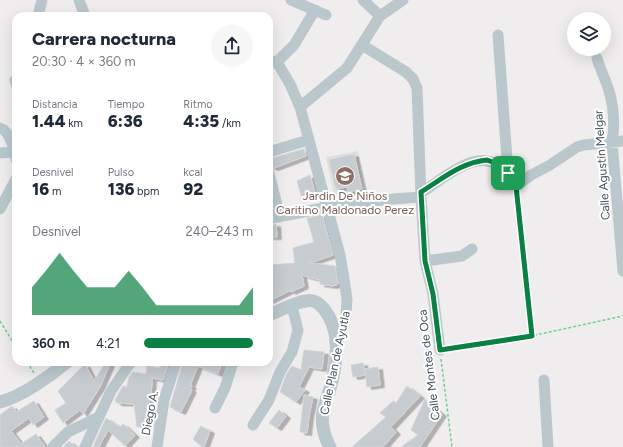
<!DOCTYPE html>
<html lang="es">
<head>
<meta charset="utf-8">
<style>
	body { margin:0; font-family:Figtree,sans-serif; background:#f6f6f7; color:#1f2937; height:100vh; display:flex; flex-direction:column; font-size:15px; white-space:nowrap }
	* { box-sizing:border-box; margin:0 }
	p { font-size:13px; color:#747a83 }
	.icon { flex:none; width:22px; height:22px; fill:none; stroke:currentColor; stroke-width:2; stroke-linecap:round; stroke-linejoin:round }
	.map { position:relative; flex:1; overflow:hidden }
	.drawer { position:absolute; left:12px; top:12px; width:261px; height:354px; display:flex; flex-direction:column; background:#fff; border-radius:12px; box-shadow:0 4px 16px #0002 }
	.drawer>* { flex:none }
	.controls { position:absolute; left:567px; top:12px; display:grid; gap:8px }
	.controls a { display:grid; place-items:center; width:44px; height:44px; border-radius:50%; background:#fff; box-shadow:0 4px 16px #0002; font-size:20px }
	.pin { position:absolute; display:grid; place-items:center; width:34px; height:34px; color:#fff; margin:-17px; border-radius:8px; box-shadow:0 2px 6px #0006 }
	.round { display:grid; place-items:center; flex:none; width:42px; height:42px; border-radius:21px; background:#f6f6f7 }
	.summary { display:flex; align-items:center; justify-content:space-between; height:68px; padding:0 20px }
	h1 { font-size:18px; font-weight:800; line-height:30px }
	.stats { display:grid; grid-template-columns:repeat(3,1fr); gap:6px; height:68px; padding:4px 20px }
	.stats div { display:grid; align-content:center }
	.stats b { font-size:17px; font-weight:800 }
	.stats small { font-size:11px; font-weight:400 }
	.stats p { font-size:11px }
	.chart { height:112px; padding:8px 20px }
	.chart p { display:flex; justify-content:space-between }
	.chart svg { width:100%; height:72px; margin-top:4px; fill:#0b8043; opacity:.7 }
	ul { padding:0 20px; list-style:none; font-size:13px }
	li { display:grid; grid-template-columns:64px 48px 1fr; align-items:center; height:30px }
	li i { height:10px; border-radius:5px; background:#0b8043 }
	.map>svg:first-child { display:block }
	.education { fill:#e1dee0 }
	.building { fill:#c7ccd1; stroke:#d1d5da; filter:url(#shadow) }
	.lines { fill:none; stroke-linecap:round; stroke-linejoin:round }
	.path { stroke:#6ed291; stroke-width:1.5; stroke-dasharray:3 2; stroke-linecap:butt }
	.minor { stroke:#bac8ce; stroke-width:11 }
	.tertiary { stroke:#bac8ce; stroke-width:13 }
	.route-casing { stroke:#fff; stroke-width:8 }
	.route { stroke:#0b8043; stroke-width:5 }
	.labels { text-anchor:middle; stroke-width:4; stroke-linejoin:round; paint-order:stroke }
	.street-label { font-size:12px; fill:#44555c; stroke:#fff }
	.education-label { font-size:12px; fill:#785e54; stroke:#fff }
</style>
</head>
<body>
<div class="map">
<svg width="623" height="447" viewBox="0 0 623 447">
	<defs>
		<filter id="shadow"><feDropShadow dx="4.5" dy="2.5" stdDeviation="0" flood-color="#0004"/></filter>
	</defs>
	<rect width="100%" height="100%" fill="#f0edee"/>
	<path class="education" d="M358 151 364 195 335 200 326 157Z"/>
	<path class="building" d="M304 149 306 156 274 168 269 166V159Z
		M354 154 362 189 348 192 347 187 336 189 329 160Z
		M310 175 315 193 302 198 297 181Z
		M322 215 333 255 310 263 335 266 338 284 333 286 320 284V280L302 275 304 286 291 292V290L269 301V265L295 263 293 248 314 242 307 218Z
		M276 224 277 237H269V225Z
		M304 350 324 352 322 369 309 367 299 387 305 390 296 402 280 392 286 375 292 366 301 370Z
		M106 362 110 364 100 387 83 414 80 410 63 423 55 410 66 403 58 391 85 364 94 381Z
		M160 362H169L163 380 152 378 151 399 149 398 150 408 149 425 137 427 134 404 117 403 115 400 123 386 127 387 129 377 133 372 146 374 147 366 160 368Z
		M183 362H222L218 374 198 366 190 386H192L190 389 192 390 181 412 170 407Z
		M363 363 365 375 353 377 351 365Z
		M378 367 380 385 367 387 365 369Z
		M407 386 420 396 391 427 396 432 383 447H352L386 417 380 413 393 401 396 403Z
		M304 395 313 397 309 416 307 433 300 432Z
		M425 399 442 414 420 447H401L418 435 411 430Z
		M34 401 44 417 33 425 29 418 11 431 21 444 36 434 45 447H0V415L12 406 16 412Z
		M279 410 286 416 277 428 269 423Z
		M106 418 120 427 123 424 135 435 125 446 108 430 99 447H93Z
		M201 426 210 431 204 447H202L193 439Z
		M69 441 76 447H63Z"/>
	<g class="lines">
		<path class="path" d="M517 196 531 336
			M0 321 16 347
			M450 348 531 336 623 316
			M441 359 452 447
			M27 362 34 373"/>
		<path class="minor" d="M79 0 85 16
			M291 0 326 15
			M363 0 380 16
			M38 16 42 0
			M498 35 508 173 516 186 531 175 550 165 577 147 584 145 623 141
			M362 45 406 72 413 79 417 88 421 197 425 261 433 294 440 350
			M597 58C600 69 606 80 609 91 614 108 615 125 612 142L623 271
			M269 60 277 62 290 84 300 107 340 255 345 285 347 300 346 315 337 344
			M277 62 294 45 315 10
			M15 80 16 84
			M300 107 347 68 380 16 403 0
			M0 128C10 131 14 149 16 159
			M269 152 308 140
			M0 153 14 152
			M269 173 280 217
			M421 193C438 182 467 157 487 161 496 162 502 168 508 173
			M0 209 16 179
			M269 218C290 216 309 210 329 207 360 202 390 199 421 197
			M425 261 462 256 472 249
			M544 380 548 447
			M215 408 225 388 233 362
			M253 425 269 400 280 372 292 352 298 330 292 306
			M53 447 68 432 99 417
			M85 447 111 391 131 362
			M157 447 164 400 176 362"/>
		<path class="tertiary" d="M269 315C280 311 295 302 306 301 314 299 319 303 324 309 341 330 337 358 332 382 329 392 325 402 323 412 321 423 324 437 330 447
			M0 402C21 397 50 376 67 362"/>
	</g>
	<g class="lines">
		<defs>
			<path id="route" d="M487 160C502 165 508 172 516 186L532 336 440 350 433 294 425 261 421 192C442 179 462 162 487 160Z"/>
		</defs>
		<use href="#route" class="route-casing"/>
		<use href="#route" class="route"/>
	</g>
	<defs>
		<symbol id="school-disc" viewBox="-11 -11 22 22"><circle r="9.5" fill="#8d6e63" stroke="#fff"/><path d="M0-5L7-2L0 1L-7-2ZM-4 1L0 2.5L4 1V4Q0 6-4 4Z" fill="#fff"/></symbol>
	</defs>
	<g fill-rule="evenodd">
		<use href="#school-disc" x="334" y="165" width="22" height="22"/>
	</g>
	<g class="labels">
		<g class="street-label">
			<text transform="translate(602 165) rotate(-94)" y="4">Calle Agustín Melgar</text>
			<text transform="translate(335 363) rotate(-78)" y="4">Calle Plan de Ayutla</text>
			<text transform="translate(429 365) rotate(-97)" y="4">Calle Montes de Oca</text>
			<text transform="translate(150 413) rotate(-79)" y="4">Diego A.</text>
		</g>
		<g class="education-label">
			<text x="345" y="200">Jardin De Niños<tspan x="345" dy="14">Caritino Maldonado Perez</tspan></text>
		</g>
	</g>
</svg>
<div class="controls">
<a><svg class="icon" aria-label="layers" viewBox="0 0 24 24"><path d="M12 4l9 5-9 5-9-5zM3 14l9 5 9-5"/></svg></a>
</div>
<div class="pin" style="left:508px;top:173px;background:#1e9e55"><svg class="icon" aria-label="arrive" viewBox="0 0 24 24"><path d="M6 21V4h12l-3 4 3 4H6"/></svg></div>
<section class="drawer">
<div class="summary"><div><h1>Carrera nocturna</h1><p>20:30 · 4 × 360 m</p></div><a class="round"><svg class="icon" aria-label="share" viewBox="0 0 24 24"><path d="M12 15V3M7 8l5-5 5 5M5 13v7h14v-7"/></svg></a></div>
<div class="stats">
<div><p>Distancia</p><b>1.44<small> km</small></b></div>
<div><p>Tiempo</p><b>6:36</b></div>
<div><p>Ritmo</p><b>4:35<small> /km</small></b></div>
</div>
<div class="stats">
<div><p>Desnivel</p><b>16<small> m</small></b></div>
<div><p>Pulso</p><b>136<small> bpm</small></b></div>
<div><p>kcal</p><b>92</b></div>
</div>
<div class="chart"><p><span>Desnivel</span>240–243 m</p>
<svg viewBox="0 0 160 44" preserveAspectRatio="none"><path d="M0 44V27L10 17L20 6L30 17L40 27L50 27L60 27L70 17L80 27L90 38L100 38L110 38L120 38L130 38L140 38L150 38L160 27V44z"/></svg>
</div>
<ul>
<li><b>360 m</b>4:21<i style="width:100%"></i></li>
</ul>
</section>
</div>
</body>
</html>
